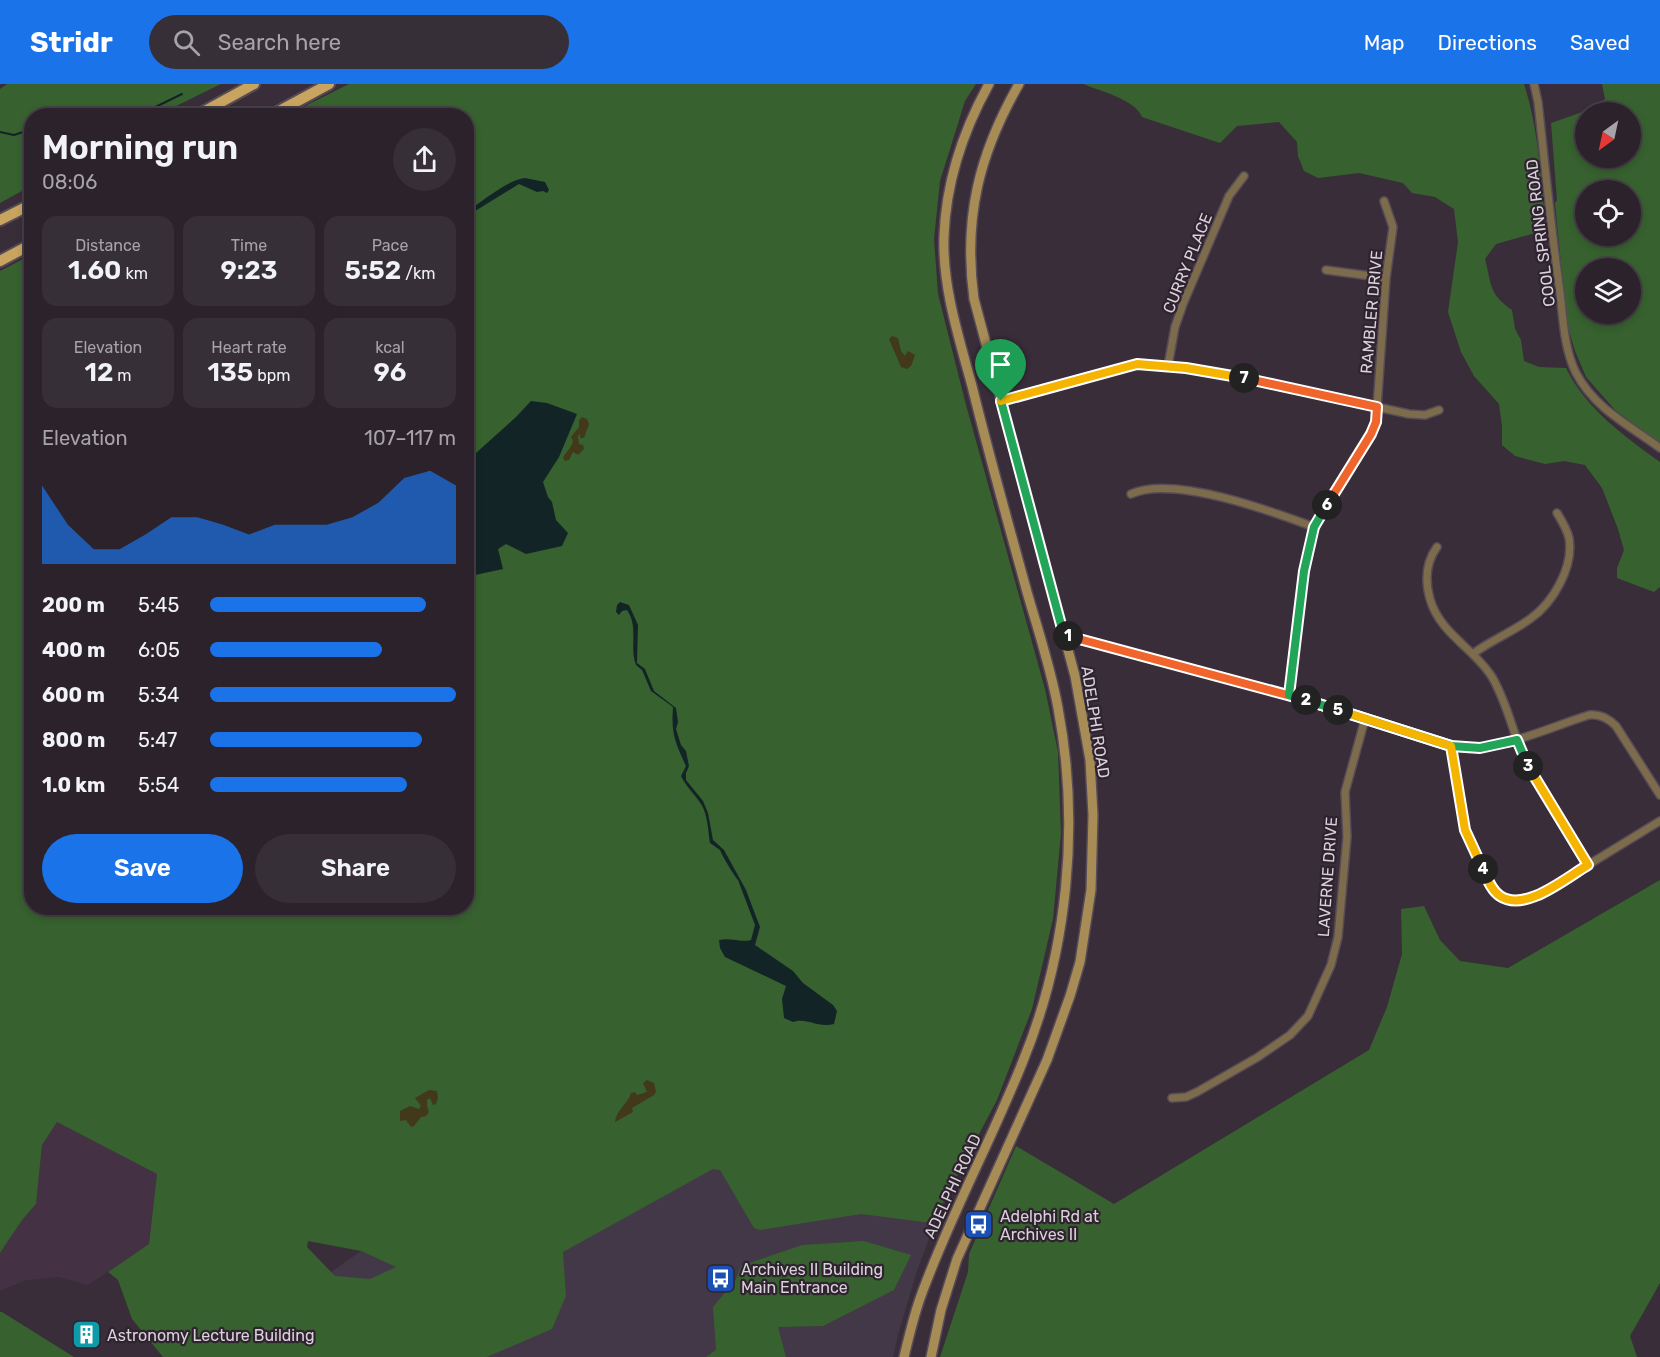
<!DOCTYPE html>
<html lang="en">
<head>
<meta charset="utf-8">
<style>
	body { margin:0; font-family:Rubik,sans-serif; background:#372f37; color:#f1f3f6; height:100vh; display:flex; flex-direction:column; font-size:22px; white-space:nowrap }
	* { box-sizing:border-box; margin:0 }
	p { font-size:20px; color:#a6a4a9 }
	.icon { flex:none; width:33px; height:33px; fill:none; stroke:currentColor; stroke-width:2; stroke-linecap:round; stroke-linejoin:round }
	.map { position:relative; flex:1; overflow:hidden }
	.side { position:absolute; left:24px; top:24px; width:450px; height:807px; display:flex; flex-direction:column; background:#2b222b; border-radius:24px; box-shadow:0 3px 9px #0003,0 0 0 2px #473f47 }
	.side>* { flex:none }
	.needle { width:39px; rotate:213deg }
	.buttons { position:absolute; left:1575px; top:18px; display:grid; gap:12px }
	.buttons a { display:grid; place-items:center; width:66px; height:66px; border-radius:50%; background:#2b222b; box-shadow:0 3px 9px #0003,0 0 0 2px #473f47; font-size:30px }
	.pin { position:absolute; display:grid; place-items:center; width:51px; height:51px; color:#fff; margin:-62px -26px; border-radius:50% 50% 50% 0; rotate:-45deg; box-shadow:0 0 6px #0007 }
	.pin .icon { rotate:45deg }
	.km { position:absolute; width:30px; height:30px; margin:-15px; border-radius:50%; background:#222; color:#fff; font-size:16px; line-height:30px; text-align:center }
	.round { display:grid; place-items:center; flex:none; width:63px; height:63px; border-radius:32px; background:#372f37 }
	.headline { display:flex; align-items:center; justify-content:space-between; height:102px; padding:0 18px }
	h1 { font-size:33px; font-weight:600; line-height:45px }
	.figures { display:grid; grid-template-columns:repeat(3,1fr); gap:9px; height:102px; padding:6px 18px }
	.figures div { display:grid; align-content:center; border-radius:15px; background:#372f37; text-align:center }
	.figures b { font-size:26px; font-weight:600 }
	.figures small { font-size:16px; font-weight:400 }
	.figures p { font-size:16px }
	.chart { height:168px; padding:12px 18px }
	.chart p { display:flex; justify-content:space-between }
	.chart svg { width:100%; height:108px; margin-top:6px; fill:#1a73e8; opacity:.7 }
	.button { display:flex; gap:12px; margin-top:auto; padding:12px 18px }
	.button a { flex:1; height:69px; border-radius:36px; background:#1a73e8; color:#fff; font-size:24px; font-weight:600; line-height:69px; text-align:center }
	.button a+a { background:#372f37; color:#f1f3f6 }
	ul { padding:0 18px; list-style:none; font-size:20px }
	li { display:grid; grid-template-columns:96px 72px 1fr; align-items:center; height:45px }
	li i { height:15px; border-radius:8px; background:#1a73e8 }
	header { display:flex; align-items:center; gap:36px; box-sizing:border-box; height:84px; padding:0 30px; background:#1a73e8; color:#fff }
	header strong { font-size:28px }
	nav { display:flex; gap:33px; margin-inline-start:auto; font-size:21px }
	.search { width:420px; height:54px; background:#372f37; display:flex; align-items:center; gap:15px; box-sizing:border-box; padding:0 21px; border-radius:33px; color:#a6a4a9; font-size:22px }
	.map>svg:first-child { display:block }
	.commercial { fill:#433847 }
	.built { fill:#443244 }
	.green { fill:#37612f; fill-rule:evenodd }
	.sand { fill:#413919 }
	.water { fill:#132427 }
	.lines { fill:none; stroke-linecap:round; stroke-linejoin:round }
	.stream { stroke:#132427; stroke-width:2 }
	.street-casing { stroke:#564b56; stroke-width:10 }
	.secondary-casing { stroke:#564b56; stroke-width:12 }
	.primary-casing { stroke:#564b56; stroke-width:14 }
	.street { stroke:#7d6c4b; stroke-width:7 }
	.secondary { stroke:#a88c56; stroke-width:9 }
	.primary { stroke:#c9a45e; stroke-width:10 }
	.split-1-casing { stroke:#fff; stroke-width:12 }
	.split-2-casing { stroke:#fff; stroke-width:12 }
	.split-3-casing { stroke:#fff; stroke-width:12 }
	.split-4-casing { stroke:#fff; stroke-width:12 }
	.split-5-casing { stroke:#fff; stroke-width:12 }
	.split-6-casing { stroke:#fff; stroke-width:12 }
	.split-7-casing { stroke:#fff; stroke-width:12 }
	.split-8-casing { stroke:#fff; stroke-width:12 }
	.split-1 { stroke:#22a559; stroke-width:8 }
	.split-2 { stroke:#f0652b; stroke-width:8 }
	.split-3 { stroke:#22a559; stroke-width:8 }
	.split-4 { stroke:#f5b400; stroke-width:8 }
	.split-5 { stroke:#f5b400; stroke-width:8 }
	.split-6 { stroke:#22a559; stroke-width:8 }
	.split-7 { stroke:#f0652b; stroke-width:8 }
	.split-8 { stroke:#f5b400; stroke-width:8 }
	.labels { text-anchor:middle; stroke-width:4.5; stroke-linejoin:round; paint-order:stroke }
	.street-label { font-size:16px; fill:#dad2da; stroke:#2f232f }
	.poi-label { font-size:16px; fill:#dad2da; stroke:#2f232f; text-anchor:start }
</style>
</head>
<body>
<header>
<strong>Stridr</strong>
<div class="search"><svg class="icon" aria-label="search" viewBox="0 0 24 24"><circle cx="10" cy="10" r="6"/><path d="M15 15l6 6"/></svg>Search here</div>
<nav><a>Map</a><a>Directions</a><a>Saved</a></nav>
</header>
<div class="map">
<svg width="1660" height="1273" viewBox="0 0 1660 1273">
	<rect width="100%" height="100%" fill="#392d39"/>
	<path class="commercial" d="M662 1038 958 1091 936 1136 917 1187 898 1251 893 1273H218L256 1241 361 1167 434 1200Z"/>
	<path class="built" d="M57 1038 157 1090 149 1160 88 1201 59 1193 26 1196 0 1207V1169L22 1136 36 1120 42 1061Z"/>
	<path class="green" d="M7 0H221L158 31 32 32 31 102 0 119V5Z
		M349 0H976L965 17 940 97 934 155 938 210 966 321 1045 605 1058 668 1061 749 1053 835 1032 925 997 1016 932 1139 861 1130 760 1146 754 1144 720 1086 713 1085 563 1168 566 1212 552 1245 487 1273H163L132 1235 118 1196 108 1188 149 1160 157 1090 57 1038 42 1061 36 1120 22 1136 0 1169V187L31 171 32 824H466V32L287 31ZM308 1157 361 1167 396 1183 370 1195 335 1192 307 1163Z
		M1083 0H1524C1539 46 1541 98 1546 146L1496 160 1485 175C1492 201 1488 209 1512 226L1515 245 1521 256 1524 277 1539 283 1566 284C1587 326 1623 351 1660 378V503L1654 508 1617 494V484L1624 466 1618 445 1602 404 1585 381 1564 377 1545 380 1515 372 1502 361V342L1499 320 1474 292 1461 268 1448 228 1458 158 1454 125 1435 113 1412 109 1403 99 1359 89 1318 94 1304 87 1298 72 1297 58 1279 38 1237 42 1220 59 1142 33C1136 16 1100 7 1083 0Z
		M1602 0H1660V360L1615 326 1586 293 1575 267 1567 240 1555 119 1557 116 1551 39 1591 25 1605 15ZM1586 28H1630V74H1586ZM1586 106H1630V152H1586ZM1586 184H1630V230H1586Z
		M1660 796V1199L1630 1252 1637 1273H940L968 1188 969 1170 1016 1062 1114 1120 1369 966 1387 923 1402 870 1401 825 1424 822 1440 856 1460 877 1508 884Z
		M864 1157 911 1171 894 1206 823 1242 778 1243 786 1273H706L716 1266 713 1223 736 1195 741 1182 802 1161Z
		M0 1228H2L74 1273H0Z"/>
	<path class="sand" d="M892 252 898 254 901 267 905 272 908 267 915 271 911 282 907 285 901 283 889 255Z
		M582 333 587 335 589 340 584 354H580V350L578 352 579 360 583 361 584 365 578 371 573 368 569 376 565 377 563 374C566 367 572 364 573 357L571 353 579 343V336Z
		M647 996 654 999 656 1008 654 1011 632 1024 633 1028 615 1038C616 1026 628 1020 631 1009L635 1008 637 1011 647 1008 643 999Z
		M429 1006 437 1007 438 1014 436 1020 433 1021 430 1014 427 1016V1022L429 1028 426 1032 421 1033 414 1042 411 1043 406 1036 400 1037V1027L410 1022 419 1025 421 1022 415 1014Z"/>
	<path class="water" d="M525 94 545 98 549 106 547 109 543 107 537 108 519 100 467 132V127C483 117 507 96 525 94Z
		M531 317 547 319 577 330 559 373 543 398 548 413 552 418 556 436 568 449 562 462 526 470 506 460 498 465 503 485 475 491 467 497V377L516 333Z
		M620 518 629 521 638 541 637 579 645 585 654 607 676 624 678 638 676 645 681 661 686 667 689 682 686 689V696L703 717 708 729 713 756 724 766 746 806 760 843 755 861 793 887 803 899 833 921 837 927 834 940C816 944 807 933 793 938L784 934 782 915 786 902 725 873 720 864 719 856C730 853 743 859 751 856L755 841 738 796C734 791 722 772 720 766L710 759C708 747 708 731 701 720 695 710 686 703 681 692L686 682C675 658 671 650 673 623L651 607 642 586 636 581C629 563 639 543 627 526L622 527 619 531 616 528 617 521Z"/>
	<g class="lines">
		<path class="stream" d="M137 32 182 10
			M0 48 14 51 32 45"/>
		<defs>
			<path id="street" d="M1534 0 1538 18C1545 81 1551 145 1560 208 1563 234 1564 265 1576 289 1595 325 1629 341 1660 364
				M1326 186 1386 194
				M1168 282 1175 243 1183 220 1229 112 1244 92
				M1001 317 1137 280 1186 284 1246 294 1409 330 1425 331 1439 326
				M1131 410C1174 391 1271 427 1314 443
				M1437 463C1426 478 1425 497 1430 515 1440 550 1474 564 1492 593 1508 620 1513 651 1526 678 1544 714 1568 747 1588 781
				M1064 552 1289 611 1451 662C1499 669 1544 645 1589 631 1600 630 1609 635 1616 642L1660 711
				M1474 569C1492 556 1512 548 1530 535 1553 519 1574 483 1569 454 1567 445 1562 437 1557 429
				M1289 611 1299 519 1314 443 1356 376 1376 338 1386 194 1393 143 1384 117
				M1451 662 1465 746 1492 803 1501 813 1507 815 1522 817 1534 814 1660 737
				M1172 1014 1186 1013 1197 1008 1258 973 1290 951 1308 932 1331 881 1338 853 1347 753 1345 708 1365 635"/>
			<path id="secondary" d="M904 1273C909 1252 914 1230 922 1209 951 1130 992 1055 1023 977 1068 867 1080 740 1058 624 1051 585 1038 546 1027 508 1008 439 989 371 972 302 959 254 942 202 944 152 946 98 963 47 989 0
				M931 1273 941 1226 957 1175 1047 976 1070 912 1080 878 1091 806 1093 731 1090 676 1075 592 974 215C963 134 979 70 1019 0"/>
			<path id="primary" d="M196 32 254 0
				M270 32 329 0
				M0 136 32 120
				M0 177 32 160"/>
		</defs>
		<use href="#street" class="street-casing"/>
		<use href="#secondary" class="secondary-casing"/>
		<use href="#primary" class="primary-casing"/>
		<use href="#street" class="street"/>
		<use href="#secondary" class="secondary"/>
		<use href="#primary" class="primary"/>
	</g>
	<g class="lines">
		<defs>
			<path id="split-1" d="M1001 317 1064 552H1068"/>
			<path id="split-2" d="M1068 552 1306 616"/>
			<path id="split-3" d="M1306 616 1451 662 1480 664 1517 656 1528 682"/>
			<path id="split-4" d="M1483 785C1487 794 1491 806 1500 812 1525 829 1567 793 1588 781L1528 682"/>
			<path id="split-5" d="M1338 626 1451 662 1465 746 1483 785"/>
			<path id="split-6" d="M1327 421 1314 443 1304 487 1289 611 1338 626"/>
			<path id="split-7" d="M1244 294 1377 323 1376 338 1371 350 1327 421"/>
			<path id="split-8" d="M1001 317 1137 280 1186 284 1244 294"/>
		</defs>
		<use href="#split-1" class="split-1-casing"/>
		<use href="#split-2" class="split-2-casing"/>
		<use href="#split-3" class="split-3-casing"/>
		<use href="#split-4" class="split-4-casing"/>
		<use href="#split-5" class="split-5-casing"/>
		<use href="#split-6" class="split-6-casing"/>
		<use href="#split-7" class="split-7-casing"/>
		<use href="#split-8" class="split-8-casing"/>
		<use href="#split-1" class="split-1"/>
		<use href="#split-2" class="split-2"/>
		<use href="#split-3" class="split-3"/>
		<use href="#split-4" class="split-4"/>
		<use href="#split-5" class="split-5"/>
		<use href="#split-6" class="split-6"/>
		<use href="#split-7" class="split-7"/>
		<use href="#split-8" class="split-8"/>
	</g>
	<defs>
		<symbol id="bus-square" viewBox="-11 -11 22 22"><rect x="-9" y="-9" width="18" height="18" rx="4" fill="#1a4fb4" stroke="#2f232f"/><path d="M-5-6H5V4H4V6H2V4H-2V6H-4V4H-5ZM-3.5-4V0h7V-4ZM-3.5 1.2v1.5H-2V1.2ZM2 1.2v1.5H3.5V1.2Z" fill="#fff"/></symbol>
		<symbol id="building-square" viewBox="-11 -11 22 22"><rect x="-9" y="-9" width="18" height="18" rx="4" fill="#0f9aa8" stroke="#2f232f"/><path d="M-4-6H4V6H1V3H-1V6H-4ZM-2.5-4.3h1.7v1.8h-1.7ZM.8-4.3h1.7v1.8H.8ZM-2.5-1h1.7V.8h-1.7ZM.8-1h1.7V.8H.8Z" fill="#fff"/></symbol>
	</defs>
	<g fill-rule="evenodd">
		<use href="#bus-square" x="962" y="1124" width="33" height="33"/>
		<use href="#bus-square" x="704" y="1178" width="33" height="33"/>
		<use href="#building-square" x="70" y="1234" width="33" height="33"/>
	</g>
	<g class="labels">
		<g class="street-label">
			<text transform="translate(1540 149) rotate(-97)" y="6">COOL SPRING ROAD</text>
			<text transform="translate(1187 179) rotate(-68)" y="6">CURRY PLACE</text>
			<text transform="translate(1371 228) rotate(-85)" y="6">RAMBLER DRIVE</text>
			<text transform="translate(1096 638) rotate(81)" y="6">ADELPHI ROAD</text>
			<text transform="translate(1327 793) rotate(-86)" y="6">LAVERNE DRIVE</text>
			<text transform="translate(952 1102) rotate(-65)" y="6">ADELPHI ROAD</text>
		</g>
		<g class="poi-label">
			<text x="1000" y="1138">Adelphi Rd at<tspan x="1000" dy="18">Archives II</tspan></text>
			<text x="741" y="1191">Archives II Building<tspan x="741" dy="18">Main Entrance</tspan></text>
			<text x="107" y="1257">Astronomy Lecture Building</text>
		</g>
	</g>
</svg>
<div class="buttons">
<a><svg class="needle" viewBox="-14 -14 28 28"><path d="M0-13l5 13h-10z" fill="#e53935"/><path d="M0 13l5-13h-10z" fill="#a6a4a9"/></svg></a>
<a><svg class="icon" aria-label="locate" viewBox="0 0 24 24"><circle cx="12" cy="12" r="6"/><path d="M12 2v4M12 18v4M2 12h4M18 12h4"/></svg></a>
<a><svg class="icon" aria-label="layers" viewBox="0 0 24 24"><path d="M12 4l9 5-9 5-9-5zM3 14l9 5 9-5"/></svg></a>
</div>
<div class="pin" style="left:1001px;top:317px;background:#1e9e55"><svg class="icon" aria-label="arrive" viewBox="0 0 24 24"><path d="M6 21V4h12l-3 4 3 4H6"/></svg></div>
<b class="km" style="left:1068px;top:552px">1</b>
<b class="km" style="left:1306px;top:616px">2</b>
<b class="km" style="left:1528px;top:682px">3</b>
<b class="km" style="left:1483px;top:785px">4</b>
<b class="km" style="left:1338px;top:626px">5</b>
<b class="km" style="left:1327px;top:421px">6</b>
<b class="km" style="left:1244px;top:294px">7</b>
<section class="side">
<div class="headline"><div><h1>Morning run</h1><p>08:06</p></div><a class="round"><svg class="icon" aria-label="share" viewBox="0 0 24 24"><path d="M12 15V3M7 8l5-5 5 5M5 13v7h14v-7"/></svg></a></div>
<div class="figures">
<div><p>Distance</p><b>1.60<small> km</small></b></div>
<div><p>Time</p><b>9:23</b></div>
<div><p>Pace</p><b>5:52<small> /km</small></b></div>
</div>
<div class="figures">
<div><p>Elevation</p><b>12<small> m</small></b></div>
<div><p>Heart rate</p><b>135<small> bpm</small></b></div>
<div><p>kcal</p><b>96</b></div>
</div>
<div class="chart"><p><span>Elevation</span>107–117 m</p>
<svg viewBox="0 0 160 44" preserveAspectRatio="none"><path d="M0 44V12L10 28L20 38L30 38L40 32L50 25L60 25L70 28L80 32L90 28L100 28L110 28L120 25L130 19L140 9L150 6L160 12V44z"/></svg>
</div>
<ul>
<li><b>200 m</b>5:45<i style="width:88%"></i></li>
<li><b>400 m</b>6:05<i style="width:70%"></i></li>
<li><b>600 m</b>5:34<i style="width:100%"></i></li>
<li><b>800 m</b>5:47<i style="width:86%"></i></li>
<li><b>1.0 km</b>5:54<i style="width:80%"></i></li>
</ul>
<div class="button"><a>Save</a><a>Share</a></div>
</section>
</div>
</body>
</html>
